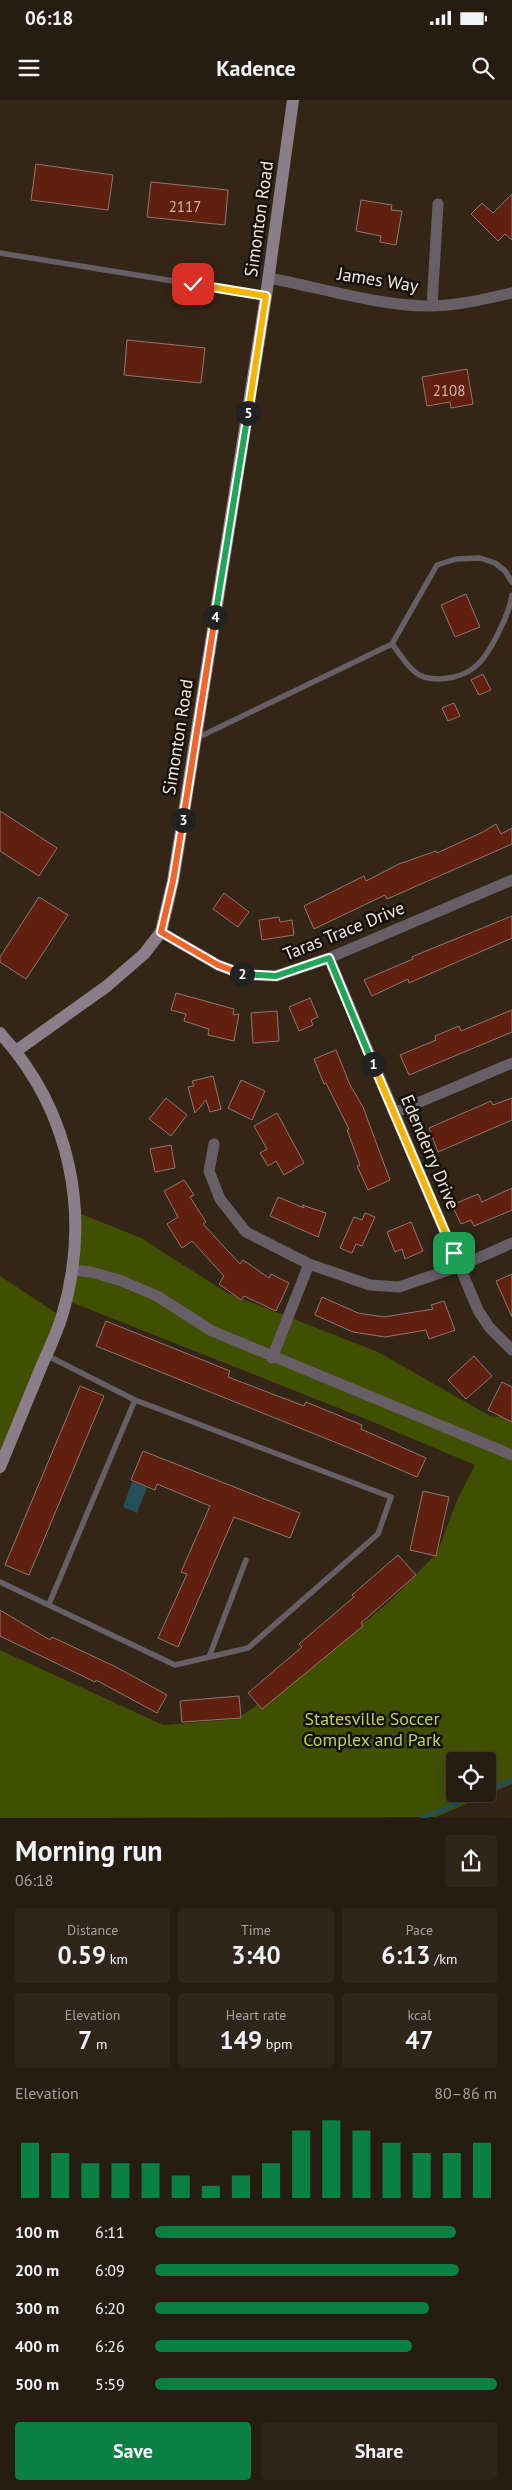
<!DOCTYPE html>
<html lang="en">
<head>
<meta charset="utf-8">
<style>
	body { margin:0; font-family:"PT Sans",sans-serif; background:#2f251a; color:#f1f3f6; height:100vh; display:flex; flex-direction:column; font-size:19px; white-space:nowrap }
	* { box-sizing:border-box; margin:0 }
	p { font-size:16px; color:#a4a19f }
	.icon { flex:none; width:28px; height:28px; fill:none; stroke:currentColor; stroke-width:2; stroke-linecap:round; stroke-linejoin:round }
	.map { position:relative; height:1718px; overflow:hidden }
	.drawer { display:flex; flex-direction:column; background:#271c11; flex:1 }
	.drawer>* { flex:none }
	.buttons { position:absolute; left:446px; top:1652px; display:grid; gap:10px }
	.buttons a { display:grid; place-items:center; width:50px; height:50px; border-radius:5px; background:#271c11; box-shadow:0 5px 20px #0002,0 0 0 1px #433a31; font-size:25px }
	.pin { position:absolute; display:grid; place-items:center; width:42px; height:42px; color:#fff; margin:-21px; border-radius:10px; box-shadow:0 2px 8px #0006 }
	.km { position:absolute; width:25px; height:25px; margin:-12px; border-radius:50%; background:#222; color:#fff; font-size:14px; line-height:25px; text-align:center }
	.round { display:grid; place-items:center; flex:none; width:52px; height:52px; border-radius:5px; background:#2f251a }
	.head { display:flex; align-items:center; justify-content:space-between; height:85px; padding:0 15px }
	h1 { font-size:28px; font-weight:800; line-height:38px }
	.stats { display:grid; grid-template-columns:repeat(3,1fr); gap:8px; height:85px; padding:5px 15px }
	.stats div { display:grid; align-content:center; border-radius:5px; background:#2f251a; text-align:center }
	.stats b { font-size:25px; font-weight:800 }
	.stats small { font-size:14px; font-weight:400 }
	.stats p { font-size:14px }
	.chart { height:140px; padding:10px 15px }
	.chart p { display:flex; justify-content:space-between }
	.chart svg { width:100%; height:90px; margin-top:5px; stroke:#0b8043; stroke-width:6 }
	.button { display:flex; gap:10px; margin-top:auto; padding:10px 15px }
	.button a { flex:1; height:58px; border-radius:5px; background:#0b8043; color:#fff; font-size:20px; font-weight:800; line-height:58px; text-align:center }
	.button a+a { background:#2f251a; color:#f1f3f6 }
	ul { padding:0 15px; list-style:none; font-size:16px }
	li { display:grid; grid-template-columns:80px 60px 1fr; align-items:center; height:38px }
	li i { height:12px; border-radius:6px; background:#0b8043 }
	.status { display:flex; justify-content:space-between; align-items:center; height:35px; padding:0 25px; background:#271c11; direction:ltr }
	.status svg { height:14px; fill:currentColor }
	header { display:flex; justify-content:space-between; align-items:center; height:65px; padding:0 15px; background:#271c11; font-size:22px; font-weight:800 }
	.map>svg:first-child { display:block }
	.green { fill:#415000; fill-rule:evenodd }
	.water { fill:#255059 }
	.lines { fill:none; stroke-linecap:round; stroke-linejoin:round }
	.stream { stroke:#255059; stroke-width:4.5 }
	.building { fill:#61200f; stroke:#8f766f }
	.lane { stroke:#685f66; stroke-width:5.5 }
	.street { stroke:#685f66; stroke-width:11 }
	.secondary { stroke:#8b7e88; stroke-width:12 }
	.split-1-casing { stroke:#fff; stroke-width:10 }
	.split-2-casing { stroke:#fff; stroke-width:10 }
	.split-3-casing { stroke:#fff; stroke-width:10 }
	.split-4-casing { stroke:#fff; stroke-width:10 }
	.split-5-casing { stroke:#fff; stroke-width:10 }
	.split-6-casing { stroke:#fff; stroke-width:10 }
	.split-1 { stroke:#f5b400; stroke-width:6 }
	.split-2 { stroke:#22a559; stroke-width:6 }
	.split-3 { stroke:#f0652b; stroke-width:6 }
	.split-4 { stroke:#f0652b; stroke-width:6 }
	.split-5 { stroke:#22a559; stroke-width:6 }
	.split-6 { stroke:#f5b400; stroke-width:6 }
	.labels { text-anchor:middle; stroke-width:5; stroke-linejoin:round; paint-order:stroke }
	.number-label { font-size:15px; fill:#ceb6ab }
	.street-label { font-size:18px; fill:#f2e8df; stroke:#16100a }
	.park-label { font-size:18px; fill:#b7d559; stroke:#16100a }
</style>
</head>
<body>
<div class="status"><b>06:18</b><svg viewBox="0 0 49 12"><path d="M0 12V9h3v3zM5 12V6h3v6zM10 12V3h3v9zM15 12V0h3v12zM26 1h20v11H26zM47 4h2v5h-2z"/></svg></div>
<header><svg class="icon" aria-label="menu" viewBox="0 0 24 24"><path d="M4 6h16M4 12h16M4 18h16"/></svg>Kadence<svg class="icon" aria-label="search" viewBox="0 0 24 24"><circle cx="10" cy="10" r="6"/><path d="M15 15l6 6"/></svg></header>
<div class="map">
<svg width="512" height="1718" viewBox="0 0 512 1718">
	<rect width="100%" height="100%" fill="#342617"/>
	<path class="green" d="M76 1112 141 1138 227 1193 378 1252 490 1316 512 1318V1684L436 1717 0 1718V1550L163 1625 237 1619 301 1574 389 1502 437 1453 458 1398 475 1365 366 1319 66 1200ZM455 1661H488V1694H455Z
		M0 1176 62 1217 0 1377Z"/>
	<path class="water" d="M132 1382 147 1387 137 1413 123 1407Z"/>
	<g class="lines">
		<path class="stream" d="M488 1691 512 1680
			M422 1718 480 1694"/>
	</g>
	<path class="building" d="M36 64 113 75 108 110 31 100Z
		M151 82 228 90 225 125 147 117Z
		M512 94V140L505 134 498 141 471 114 482 103 493 113Z
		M361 100 392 105 391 110 402 111 396 145 380 142 381 136 356 131Z
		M127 240 205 248 201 283 124 275Z
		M467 269 473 304 451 308 450 302 427 306 422 277Z
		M466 494 480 527 455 537 441 505Z
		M483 574 491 590 479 595 471 580Z
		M454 603 460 616 448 621 442 608Z
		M0 711 57 748 39 776 0 751Z
		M496 724 501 734 512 728V744L387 799 385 795 314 829 304 806 364 776 366 781 399 764 436 751 437 753 483 732Z
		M224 793 249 812 238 827 213 809Z
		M39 797 68 815 26 879 0 862V857Z
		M512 816V838L409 883 408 879 372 896 364 880 413 859 412 857 426 851Z
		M279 817 280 822 292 820 294 835 262 840 259 820Z
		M176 893 234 909 233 915 239 914 234 941 208 935 209 929 184 921 186 914 171 910Z
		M310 898 318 917 311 920 313 925 299 931 289 907Z
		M512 910V932L409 975 400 955 436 940 435 936 459 926 461 931Z
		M277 911 279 941 253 943 251 913Z
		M336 950 350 985 363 1007 390 1080 368 1090 357 1066 360 1065 347 1030 349 1029 326 983 324 984 314 959Z
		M213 976 221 1009 210 1012 206 1000 195 1013 188 987 194 986 192 981Z
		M241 980 265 991 252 1020 228 1008Z
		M166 998 187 1015 171 1036 149 1019Z
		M512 998V1020L438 1052 429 1028 491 1001 493 1005Z
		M277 1013 304 1063 284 1075 276 1061 268 1066 260 1053 267 1049 254 1026Z
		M171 1045 175 1068 155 1072 150 1049Z
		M184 1080 194 1095 190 1097 206 1122 203 1124 240 1164 243 1160 269 1178 271 1174 289 1183 276 1211 244 1196 241 1200 219 1184 224 1176 192 1141 182 1148 167 1124 178 1117 164 1091Z
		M512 1088V1110L474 1126 471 1120 461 1124 452 1105 478 1094 482 1102Z
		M278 1097 304 1108 302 1105 326 1113 318 1137 270 1116Z
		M365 1113 375 1117 362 1146 356 1144 352 1153 340 1148 354 1117 362 1120Z
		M411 1122 423 1151 405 1159 402 1149 395 1152 387 1132Z
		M512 1174V1217L496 1181Z
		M322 1197 358 1213 384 1217 433 1209 431 1205 444 1201 455 1230 429 1239 426 1230 385 1237 353 1232 315 1215Z
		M106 1221 230 1271 228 1277 304 1306 306 1302 362 1325 361 1329 426 1358 417 1377 352 1349 96 1246Z
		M474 1256 492 1276 466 1299 448 1280Z
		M502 1282 512 1287V1322L488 1310Z
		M80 1286 104 1296 29 1475 5 1465Z
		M143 1351 300 1413 290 1438 234 1417 178 1547 158 1538 187 1474 181 1472 210 1406 157 1384 155 1390 131 1380Z
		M423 1391 449 1397 436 1456 410 1450Z
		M398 1455 416 1475 361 1523 363 1526 262 1609 248 1593 302 1547 299 1544 354 1497 352 1495Z
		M0 1510 50 1540 52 1537 116 1567 167 1595 157 1613 96 1580 95 1582 0 1536Z
		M239 1596 241 1618 182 1622 180 1601Z"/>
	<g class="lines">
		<path class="lane" d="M0 153 266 196
			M392 544C400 554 411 573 424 577 441 582 466 577 478 564 491 552 510 512 512 495
			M197 638 392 544 437 465 456 459 480 458 495 463 505 471 512 482
			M46 1255 135 1300
			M0 1482 175 1565 248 1548 378 1434 391 1397 135 1300 49 1504
			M209 1557 246 1460"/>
		<path class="street" d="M269 178C317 187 380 206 428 206 457 206 484 199 512 193
			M432 206 438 104
			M161 832 218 865 244 875 276 876 329 858 512 780
			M329 858 478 1210 489 1227 512 1250
			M394 1013 512 963
			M214 1044 209 1071 220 1099 246 1132 309 1164 370 1185 399 1187 460 1166 512 1143
			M73 1170 91 1172 122 1181 157 1196 212 1231 512 1355
			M272 1258 309 1164"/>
		<path class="secondary" d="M0 933C71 1011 92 1115 62 1216 57 1233 49 1249 42 1265 28 1299 14 1333 0 1367
			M16 951 107 886 144 854 161 832 173 781 266 196 293 0"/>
	</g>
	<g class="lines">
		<defs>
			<path id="split-1" d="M373 964 454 1153"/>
			<path id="split-2" d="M242 874 276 876 329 858 373 964"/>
			<path id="split-3" d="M183 720 173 781 161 832 218 865 242 874"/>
			<path id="split-4" d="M183 720 215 517"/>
			<path id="split-5" d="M215 517 248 313"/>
			<path id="split-6" d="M193 184 266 196 248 313"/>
		</defs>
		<use href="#split-1" class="split-1-casing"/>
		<use href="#split-2" class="split-2-casing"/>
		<use href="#split-3" class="split-3-casing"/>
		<use href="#split-4" class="split-4-casing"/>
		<use href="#split-5" class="split-5-casing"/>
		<use href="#split-6" class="split-6-casing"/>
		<use href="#split-1" class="split-1"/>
		<use href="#split-2" class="split-2"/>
		<use href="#split-3" class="split-3"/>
		<use href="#split-4" class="split-4"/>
		<use href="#split-5" class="split-5"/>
		<use href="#split-6" class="split-6"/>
	</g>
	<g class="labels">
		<g class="number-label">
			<text x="185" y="112">2117</text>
			<text x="449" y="296">2108</text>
		</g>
		<g class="street-label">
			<text transform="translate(259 119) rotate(-82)" y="6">Simonton Road</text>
			<text transform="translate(378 180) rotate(9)" y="6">James Way</text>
			<text transform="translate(178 637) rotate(-81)" y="6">Simonton Road</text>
			<text transform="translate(344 831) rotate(-22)" y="6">Taras Trace Drive</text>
			<text transform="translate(430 1052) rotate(67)" y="6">Edenderry Drive</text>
		</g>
		<g class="park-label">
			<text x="372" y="1625">Statesville Soccer<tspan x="372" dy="21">Complex and Park</tspan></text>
		</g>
	</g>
</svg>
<div class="buttons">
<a><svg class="icon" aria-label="locate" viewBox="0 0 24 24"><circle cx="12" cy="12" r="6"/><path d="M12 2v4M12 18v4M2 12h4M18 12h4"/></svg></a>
</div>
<div class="pin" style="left:454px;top:1153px;background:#1e9e55"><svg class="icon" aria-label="arrive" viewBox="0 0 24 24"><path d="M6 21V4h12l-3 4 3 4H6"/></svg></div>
<div class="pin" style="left:193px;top:184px;background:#d93025"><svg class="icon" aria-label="check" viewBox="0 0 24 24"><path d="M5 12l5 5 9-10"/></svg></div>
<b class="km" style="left:373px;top:964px">1</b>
<b class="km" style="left:242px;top:874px">2</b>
<b class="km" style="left:183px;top:720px">3</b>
<b class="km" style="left:215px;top:517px">4</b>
<b class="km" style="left:248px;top:313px">5</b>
</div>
<section class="drawer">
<div class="head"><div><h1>Morning run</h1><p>06:18</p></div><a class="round"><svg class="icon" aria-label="share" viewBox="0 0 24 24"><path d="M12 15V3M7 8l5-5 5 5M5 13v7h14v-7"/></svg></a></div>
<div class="stats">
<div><p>Distance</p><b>0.59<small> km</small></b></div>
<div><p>Time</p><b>3:40</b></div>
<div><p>Pace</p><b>6:13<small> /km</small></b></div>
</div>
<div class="stats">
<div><p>Elevation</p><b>7<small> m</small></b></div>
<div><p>Heart rate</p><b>149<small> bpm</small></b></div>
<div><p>kcal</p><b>47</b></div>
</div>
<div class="chart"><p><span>Elevation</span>80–86 m</p>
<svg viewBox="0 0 160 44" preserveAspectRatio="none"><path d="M5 44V17M15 44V22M25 44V27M35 44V27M45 44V27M55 44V33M65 44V38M75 44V33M85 44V27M95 44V11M105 44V6M115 44V11M125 44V17M135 44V22M145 44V22M155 44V17"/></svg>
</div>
<ul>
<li><b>100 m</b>6:11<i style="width:88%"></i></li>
<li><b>200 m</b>6:09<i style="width:89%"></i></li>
<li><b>300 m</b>6:20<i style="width:80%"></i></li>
<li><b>400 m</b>6:26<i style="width:75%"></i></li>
<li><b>500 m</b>5:59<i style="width:100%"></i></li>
</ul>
<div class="button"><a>Save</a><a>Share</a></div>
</section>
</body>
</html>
